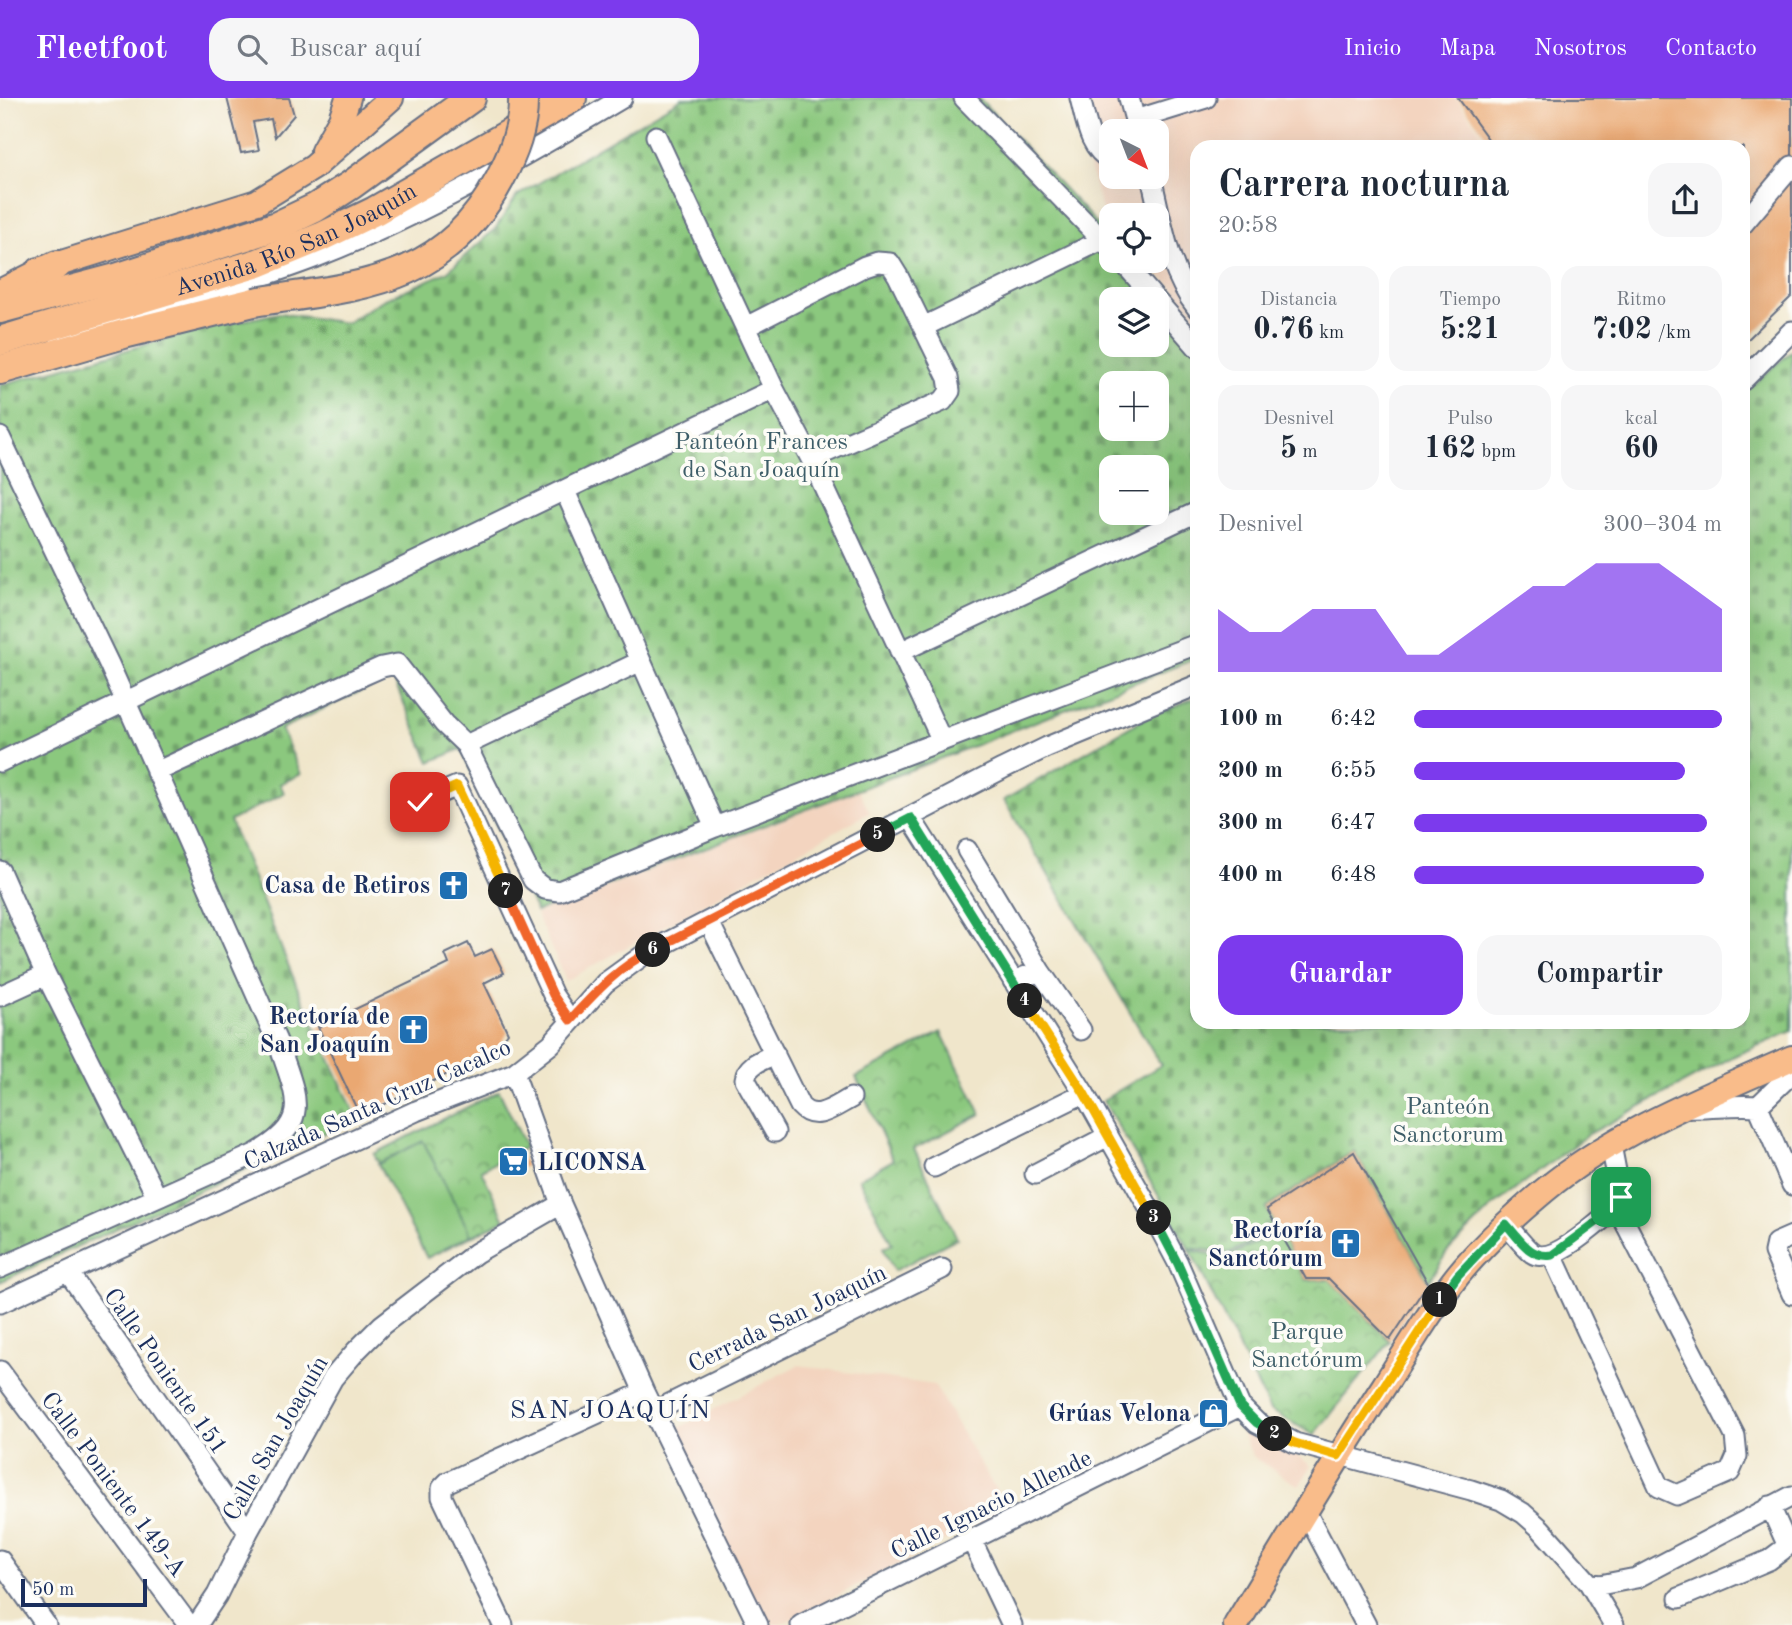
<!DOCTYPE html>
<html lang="es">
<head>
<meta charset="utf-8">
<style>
	body { margin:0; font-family:"Old Standard TT",serif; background:#f6f6f7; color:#1f2937; height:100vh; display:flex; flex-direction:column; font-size:26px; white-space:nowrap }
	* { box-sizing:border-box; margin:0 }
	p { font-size:23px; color:#747a83 }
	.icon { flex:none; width:38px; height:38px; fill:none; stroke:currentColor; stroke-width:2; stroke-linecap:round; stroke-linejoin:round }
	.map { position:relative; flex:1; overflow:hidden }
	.panel { position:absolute; left:1190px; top:42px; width:560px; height:889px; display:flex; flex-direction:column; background:#fff; border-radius:21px; box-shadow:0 7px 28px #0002 }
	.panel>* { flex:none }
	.needle { width:46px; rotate:138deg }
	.controls { position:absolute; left:1099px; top:21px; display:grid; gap:14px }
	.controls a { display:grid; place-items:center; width:70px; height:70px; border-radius:14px; background:#fff; box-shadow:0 7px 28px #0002; font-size:35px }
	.scale { position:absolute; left:21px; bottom:18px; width:126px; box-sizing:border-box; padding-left:7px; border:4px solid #1b2f5e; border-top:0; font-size:19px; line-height:24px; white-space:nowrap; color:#1b2f5e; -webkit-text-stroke:5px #fdfcf7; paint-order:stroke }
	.pin { position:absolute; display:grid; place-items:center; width:60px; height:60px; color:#fff; margin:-30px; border-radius:14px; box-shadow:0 4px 10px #0006 }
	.km { position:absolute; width:35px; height:35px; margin:-18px; border-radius:50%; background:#222; color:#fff; font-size:19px; line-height:35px; text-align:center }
	.round { display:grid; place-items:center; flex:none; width:74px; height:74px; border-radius:21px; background:#f6f6f7 }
	.summary { display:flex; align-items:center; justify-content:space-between; height:119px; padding:0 28px }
	h1 { font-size:38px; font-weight:600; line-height:52px }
	.stats { display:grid; grid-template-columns:repeat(3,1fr); gap:10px; height:119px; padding:7px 28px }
	.stats div { display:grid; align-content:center; border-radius:18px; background:#f6f6f7; text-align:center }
	.stats b { font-size:30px; font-weight:600 }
	.stats small { font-size:19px; font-weight:400 }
	.stats p { font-size:19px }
	.chart { height:196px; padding:14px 28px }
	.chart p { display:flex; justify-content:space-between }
	.chart svg { width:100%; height:126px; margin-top:7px; fill:#7c3aed; opacity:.7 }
	.primary-button { display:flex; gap:14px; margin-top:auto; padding:14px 28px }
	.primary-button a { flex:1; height:80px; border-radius:21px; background:#7c3aed; color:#fff; font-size:28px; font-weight:600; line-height:80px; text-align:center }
	.primary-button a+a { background:#f6f6f7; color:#1f2937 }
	ul { padding:0 28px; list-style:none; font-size:23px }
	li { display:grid; grid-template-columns:112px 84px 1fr; align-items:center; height:52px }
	li i { height:18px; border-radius:9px; background:#7c3aed }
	header { display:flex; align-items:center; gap:42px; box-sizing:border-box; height:98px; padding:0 35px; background:#7c3aed; color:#fff }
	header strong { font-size:33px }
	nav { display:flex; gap:38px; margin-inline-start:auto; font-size:24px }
	.search { width:490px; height:63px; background:#f6f6f7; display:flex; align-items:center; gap:18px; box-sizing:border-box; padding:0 24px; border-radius:21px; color:#747a83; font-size:26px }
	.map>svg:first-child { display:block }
	.built { fill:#f3d4bf; fill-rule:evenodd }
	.cemetery { fill:url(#cemetery-stones); stroke:#537c6e; stroke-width:2; fill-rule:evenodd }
	.park { fill:url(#park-crowns); stroke:#537c6e; stroke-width:2 }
	.pitch { fill:#8bc87e; stroke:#537c6e; stroke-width:2 }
	.building { fill:#eaa872 }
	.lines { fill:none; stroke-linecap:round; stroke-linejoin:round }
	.minor-casing { stroke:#666f84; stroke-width:23 }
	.major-casing { stroke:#666f84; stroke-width:28 }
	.highway-casing { stroke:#666f84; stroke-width:32 }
	.minor { stroke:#fff; stroke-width:19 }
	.major { stroke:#f9bc8a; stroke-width:24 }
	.highway { stroke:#f9bc8a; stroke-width:28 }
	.highway-bridge-casing { stroke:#666f84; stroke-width:32; stroke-linecap:butt }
	.highway-bridge { stroke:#f9bc8a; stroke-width:28 }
	.split-1-casing { stroke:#fff; stroke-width:14 }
	.split-2-casing { stroke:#fff; stroke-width:14 }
	.split-3-casing { stroke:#fff; stroke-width:14 }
	.split-4-casing { stroke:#fff; stroke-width:14 }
	.split-5-casing { stroke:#fff; stroke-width:14 }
	.split-6-casing { stroke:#fff; stroke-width:14 }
	.split-7-casing { stroke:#fff; stroke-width:14 }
	.split-8-casing { stroke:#fff; stroke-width:14 }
	.split-1 { stroke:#22a559; stroke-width:9 }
	.split-2 { stroke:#f5b400; stroke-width:9 }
	.split-3 { stroke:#22a559; stroke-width:9 }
	.split-4 { stroke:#f5b400; stroke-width:9 }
	.split-5 { stroke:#22a559; stroke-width:9 }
	.split-6 { stroke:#f0652b; stroke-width:9 }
	.split-7 { stroke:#f0652b; stroke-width:9 }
	.split-8 { stroke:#f5b400; stroke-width:9 }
	.labels { text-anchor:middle; stroke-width:7; stroke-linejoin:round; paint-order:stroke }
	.street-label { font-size:24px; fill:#1b2f5e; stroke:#fdfcf7 }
	.park-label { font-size:24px; fill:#3d5d68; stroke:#fdfcf7 }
	.poi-label { font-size:24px; font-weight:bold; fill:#1b2f5e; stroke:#fdfcf7; text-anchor:end }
	.neighbourhood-label { font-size:26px; letter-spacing:2px; fill:#1b2f5e; stroke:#fdfcf7 }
</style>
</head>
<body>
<header>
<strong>Fleetfoot</strong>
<div class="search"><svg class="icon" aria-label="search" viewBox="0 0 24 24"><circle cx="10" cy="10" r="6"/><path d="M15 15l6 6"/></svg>Buscar aquí</div>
<nav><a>Inicio</a><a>Mapa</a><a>Nosotros</a><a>Contacto</a></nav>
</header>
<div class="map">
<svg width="1792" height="1527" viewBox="0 0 1792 1527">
	<defs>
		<pattern id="cemetery-stones" width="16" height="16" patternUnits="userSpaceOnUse" patternTransform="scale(1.75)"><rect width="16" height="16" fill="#8bc87e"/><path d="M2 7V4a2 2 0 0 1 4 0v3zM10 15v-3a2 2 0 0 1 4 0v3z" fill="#71a36a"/></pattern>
		<pattern id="park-crowns" width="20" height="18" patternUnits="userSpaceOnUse" patternTransform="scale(1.75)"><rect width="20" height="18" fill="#8bc87e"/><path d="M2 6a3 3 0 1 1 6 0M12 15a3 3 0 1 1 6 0" fill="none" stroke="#71a36a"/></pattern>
	</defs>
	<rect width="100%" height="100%" fill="#fdfcf7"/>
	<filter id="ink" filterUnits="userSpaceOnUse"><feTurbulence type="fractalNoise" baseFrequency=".0143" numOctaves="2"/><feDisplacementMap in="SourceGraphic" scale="14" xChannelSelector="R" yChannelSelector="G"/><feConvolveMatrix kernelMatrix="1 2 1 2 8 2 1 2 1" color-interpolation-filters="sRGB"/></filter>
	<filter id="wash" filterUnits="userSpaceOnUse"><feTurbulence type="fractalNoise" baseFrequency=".00686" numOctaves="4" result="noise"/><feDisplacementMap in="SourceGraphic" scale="28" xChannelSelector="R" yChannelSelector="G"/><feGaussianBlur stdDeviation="1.57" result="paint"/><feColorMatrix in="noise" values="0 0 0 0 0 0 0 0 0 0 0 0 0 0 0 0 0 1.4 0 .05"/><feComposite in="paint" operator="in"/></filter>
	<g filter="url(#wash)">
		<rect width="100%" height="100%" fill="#f0e6cb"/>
		<path class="built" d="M1068 0H1456L1492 49H1197V221L1171 187 1144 163H1157V117H1111V132L1107 128ZM1111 33H1157V79H1111Z
			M858 693 870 714 566 883 536 816Z
			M798 1267 934 1287 1007 1411 779 1527H763L675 1332Z
			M1240 1329 1286 1348 1311 1368 1299 1388 1253 1359Z"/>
		<path class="cemetery" d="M682 0H979L1111 141V163H1132L1177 208 1197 234V560L973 648 536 814 461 651 430 664 392 578 281 631 301 676 280 686 284 695 230 723 302 901 357 1020 0 1184V287L199 232 279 215 346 225 383 202 447 174 495 131 517 98ZM1111 201H1157V247H1111ZM1111 285H1157V331H1111ZM1111 369H1157V415H1111Z
			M1792 253V933L1736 957 1587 1037 1492 1109 1447 1154 1428 1184 1354 1053 1266 1110 1278 1131 1229 1155 1189 1150 1103 1002 1161 967 1004 702 1147 619 1197 599V924H1743V295Z"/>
		<path class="park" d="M941 934 981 1016 914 1051 957 1140 894 1173 883 1150 892 1146 859 1081 893 1062 856 979Z
			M499 993 526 1049 481 1072 505 1122 427 1160 374 1056Z
			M1279 1133 1306 1182 1329 1181 1390 1243 1314 1337 1270 1312 1190 1152 1227 1159Z"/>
		<path class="pitch" d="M423 1043 471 1137 427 1160 378 1066Z"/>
		<g id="blocks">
			<path class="building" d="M227 0H289L294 17 275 39 271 21 253 24 259 52 241 55Z
				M1458 0H1792V198L1743 246V49H1494Z
				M468 845 475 859 492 851 504 875 484 885 508 935 494 954 360 1018 318 929 449 866 445 856Z
				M519 1053 526 1068 510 1075 503 1061Z
				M1354 1054 1428 1185 1390 1242 1329 1181H1306L1267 1111Z"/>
		</g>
	</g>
	<g filter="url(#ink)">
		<use href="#blocks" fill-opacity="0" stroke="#666f84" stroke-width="2"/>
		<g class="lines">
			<defs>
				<path id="minor" d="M964 0 1111 151
					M1080 0C1086 22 1089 51 1111 62
					M1129 0 1138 33
					M1135 22 1206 0
					M656 38 774 291 811 361 942 643
					M1151 79C1162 123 1168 173 1197 210
					M1743 126 1792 68
					M1122 163 1197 249
					M746 229 865 168 877 164 890 165 898 178 948 280 950 293 943 303 811 361
					M923 229 1102 142
					M60 241C144 211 231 192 314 160 422 118 523 59 622 0
					M1743 282 1792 233
					M0 339 109 566 280 950C298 1003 311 1024 255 1056L0 1170
					M565 393 715 729
					M900 554 1197 414
					M466 647 641 563
					M0 664 774 291
					M156 674 364 577 382 569 397 566 444 626 466 647 533 782 545 791 559 793 715 729 1197 546
					M420 704 457 688 553 897 570 922
					M911 720 1084 995 1150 1112 1178 1165 1240 1308 1257 1325 1295 1345 1471 1392 1501 1402 1523 1415 1540 1430 1589 1485 1614 1527
					M967 752 1040 873
					M0 773 46 877 157 1099
					M709 824 800 1008C815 1025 834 1009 851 1000
					M1013 883 1040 873 1081 932
					M0 898 46 877
					M775 956C763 962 747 966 745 981L775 1034
					M514 975 561 1106 644 1294 758 1527
					M1758 1008 1792 1087
					M1758 1008 1792 975
					M1686 1009C1710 1010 1734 1006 1758 1008
					M934 1069 1084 995
					M1035 1076 1108 1038
					M1506 1126C1514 1135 1523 1148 1532 1155 1552 1169 1601 1122 1617 1109L1621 1099 1611 1047
					M1792 1138 1776 1145 1774 1154 1792 1196
					M1552 1157 1659 1389 1677 1397 1730 1374 1737 1358 1735 1338 1617 1109
					M68 1174 248 1434
					M0 1205 416 1013 514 975 551 946 605 885 645 856 1002 671 1047 649 1197 587
					M0 1273 189 1527
					M653 1314 942 1171
					M1306 1414 1366 1527
					M972 1443 1012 1527
					M0 1462 46 1527
					M1589 1485 1600 1487 1636 1480 1792 1398
					M1679 1500 1769 1462 1785 1450 1786 1444 1770 1408
					M197 1527 217 1497 248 1434 333 1280 356 1253 382 1227 476 1155 561 1106
					M503 1527 442 1399V1390L448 1384 644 1294
					M801 1527 1240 1308"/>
				<path id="major" d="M323 53 341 21 348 0
					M39 172 257 104 314 69 391 0
					M1236 1527C1285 1447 1333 1366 1384 1288 1408 1251 1430 1212 1458 1177 1483 1146 1514 1118 1545 1092 1618 1032 1707 998 1792 960"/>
				<g id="highway">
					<path d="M0 196 57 167"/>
					<path d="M0 211 116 180 277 128 315 110 351 87 471 0"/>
					<path id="s1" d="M0 243 258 165 321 139 375 113 572 0"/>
					<path d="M0 272 124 236 254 204"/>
				</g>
			</defs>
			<use href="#minor" class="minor-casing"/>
			<use href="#major" class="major-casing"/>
			<use href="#highway" class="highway-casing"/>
			<use href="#minor" class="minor"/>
			<use href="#major" class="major"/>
			<use href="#highway" class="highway"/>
			<defs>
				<path id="highway-bridge" d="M254 204C359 188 444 187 500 81 513 56 524 29 523 0"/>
			</defs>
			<use href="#highway-bridge" class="highway-bridge-casing"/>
			<use href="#highway-bridge" class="highway-bridge"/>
		</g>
	</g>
	<g class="lines" filter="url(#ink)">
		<defs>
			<path id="split-1" d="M1440 1202 1458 1177 1506 1126C1519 1140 1530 1161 1552 1157L1617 1109 1621 1099"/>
			<path id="split-2" d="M1275 1336 1295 1345 1338 1358 1440 1202"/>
			<path id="split-3" d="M1154 1120 1178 1166 1240 1308 1257 1325 1275 1336"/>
			<path id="split-4" d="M1025 903 1084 995 1154 1120"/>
			<path id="split-5" d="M878 737 911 720 1025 903"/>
			<path id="split-6" d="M653 852 878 737"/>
			<path id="split-7" d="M506 793 553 897 570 922C595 895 619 868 653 852"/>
			<path id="split-8" d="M420 704 457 688 506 793"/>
		</defs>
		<use href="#split-1" class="split-1-casing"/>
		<use href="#split-2" class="split-2-casing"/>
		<use href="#split-3" class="split-3-casing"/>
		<use href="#split-4" class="split-4-casing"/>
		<use href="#split-5" class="split-5-casing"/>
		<use href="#split-6" class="split-6-casing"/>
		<use href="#split-7" class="split-7-casing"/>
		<use href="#split-8" class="split-8-casing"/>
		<use href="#split-1" class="split-1"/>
		<use href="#split-2" class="split-2"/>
		<use href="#split-3" class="split-3"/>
		<use href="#split-4" class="split-4"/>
		<use href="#split-5" class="split-5"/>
		<use href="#split-6" class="split-6"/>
		<use href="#split-7" class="split-7"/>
		<use href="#split-8" class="split-8"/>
	</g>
	<defs>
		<symbol id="church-square" viewBox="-11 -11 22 22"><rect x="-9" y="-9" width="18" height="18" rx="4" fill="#1f6fb2" stroke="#fdfcf7"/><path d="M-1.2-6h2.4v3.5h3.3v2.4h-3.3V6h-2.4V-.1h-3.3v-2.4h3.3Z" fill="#fff"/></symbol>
		<symbol id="supermarket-square" viewBox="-11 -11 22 22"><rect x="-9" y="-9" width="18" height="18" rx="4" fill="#1f6fb2" stroke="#fdfcf7"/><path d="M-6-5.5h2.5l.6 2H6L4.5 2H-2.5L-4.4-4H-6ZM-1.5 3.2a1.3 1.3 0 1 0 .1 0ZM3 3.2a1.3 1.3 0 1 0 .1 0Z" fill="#fff"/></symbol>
		<symbol id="shop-square" viewBox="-11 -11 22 22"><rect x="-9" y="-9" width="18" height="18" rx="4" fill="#1f6fb2" stroke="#fdfcf7"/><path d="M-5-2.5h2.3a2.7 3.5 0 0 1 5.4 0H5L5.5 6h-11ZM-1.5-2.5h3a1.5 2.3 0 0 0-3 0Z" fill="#fff"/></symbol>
	</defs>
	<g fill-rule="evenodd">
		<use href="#church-square" x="436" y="770" width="35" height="35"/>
		<use href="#church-square" x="396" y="914" width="35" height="35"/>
		<use href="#supermarket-square" x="496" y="1046" width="35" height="35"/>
		<use href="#church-square" x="1328" y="1128" width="35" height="35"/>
		<use href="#shop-square" x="1196" y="1298" width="35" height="35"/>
	</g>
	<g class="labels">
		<g class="street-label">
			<text dy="8" stroke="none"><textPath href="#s1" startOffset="313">Avenida Río San Joaquín</textPath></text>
			<text transform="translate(377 1006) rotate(-24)" y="8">Calzada Santa Cruz Cacalco</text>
			<text transform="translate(787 1220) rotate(-26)" y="8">Cerrada San Joaquín</text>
			<text transform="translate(166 1273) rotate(55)" y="8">Calle Poniente 151</text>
			<text transform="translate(275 1340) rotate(-60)" y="8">Calle San Joaquín</text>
			<text transform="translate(114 1386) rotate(53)" y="8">Calle Poniente 149-A</text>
			<text transform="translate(991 1406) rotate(-26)" y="8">Calle Ignacio Allende</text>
		</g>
		<g class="park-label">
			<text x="761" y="351">Panteón Frances<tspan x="761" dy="28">de San Joaquín</tspan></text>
			<text x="1448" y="1016">Panteón<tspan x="1448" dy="28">Sanctorum</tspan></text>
			<text x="1307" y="1241">Parque<tspan x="1307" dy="28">Sanctórum</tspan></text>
		</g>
		<g class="poi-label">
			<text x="430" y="795">Casa de Retiros</text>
			<text x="390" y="926">Rectoría de<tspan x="390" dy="28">San Joaquín</tspan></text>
			<text x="537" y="1072" text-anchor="start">LICONSA</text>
			<text x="1323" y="1140">Rectoría<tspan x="1323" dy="28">Sanctórum</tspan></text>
			<text x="1191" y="1323">Grúas Velona</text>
		</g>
		<g class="neighbourhood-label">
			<text x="611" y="1320">SAN JOAQUÍN</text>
		</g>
	</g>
</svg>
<div class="controls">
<a><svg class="needle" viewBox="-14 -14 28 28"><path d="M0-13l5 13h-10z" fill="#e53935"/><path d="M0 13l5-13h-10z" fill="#747a83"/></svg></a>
<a><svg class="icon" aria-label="locate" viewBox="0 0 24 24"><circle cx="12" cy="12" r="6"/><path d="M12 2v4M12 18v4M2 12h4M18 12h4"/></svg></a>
<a><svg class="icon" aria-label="layers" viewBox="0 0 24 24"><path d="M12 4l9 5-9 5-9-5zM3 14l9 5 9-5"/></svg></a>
<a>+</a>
<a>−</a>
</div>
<div class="scale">50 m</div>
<div class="pin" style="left:1621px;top:1099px;background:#1e9e55"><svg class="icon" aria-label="arrive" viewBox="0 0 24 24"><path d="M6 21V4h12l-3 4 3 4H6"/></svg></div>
<div class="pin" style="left:420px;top:704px;background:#d93025"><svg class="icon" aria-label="check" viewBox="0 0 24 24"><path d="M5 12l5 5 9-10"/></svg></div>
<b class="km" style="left:1440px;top:1202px">1</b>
<b class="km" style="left:1275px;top:1336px">2</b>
<b class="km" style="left:1154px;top:1120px">3</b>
<b class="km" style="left:1025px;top:903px">4</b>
<b class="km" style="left:878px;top:737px">5</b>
<b class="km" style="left:653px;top:852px">6</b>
<b class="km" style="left:506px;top:793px">7</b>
<section class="panel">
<div class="summary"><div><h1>Carrera nocturna</h1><p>20:58</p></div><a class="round"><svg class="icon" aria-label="share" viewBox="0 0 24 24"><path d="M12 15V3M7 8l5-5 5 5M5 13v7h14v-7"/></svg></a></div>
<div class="stats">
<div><p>Distancia</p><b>0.76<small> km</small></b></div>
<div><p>Tiempo</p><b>5:21</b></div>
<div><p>Ritmo</p><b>7:02<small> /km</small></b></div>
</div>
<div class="stats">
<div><p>Desnivel</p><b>5<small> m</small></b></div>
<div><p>Pulso</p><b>162<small> bpm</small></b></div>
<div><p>kcal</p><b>60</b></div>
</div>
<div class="chart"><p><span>Desnivel</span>300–304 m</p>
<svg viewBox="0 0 160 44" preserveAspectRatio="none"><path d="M0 44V22L10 30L20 30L30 22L40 22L50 22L60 38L70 38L80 30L90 22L100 14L110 14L120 6L130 6L140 6L150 14L160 22V44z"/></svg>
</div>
<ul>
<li><b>100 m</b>6:42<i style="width:100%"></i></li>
<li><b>200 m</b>6:55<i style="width:88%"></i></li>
<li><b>300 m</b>6:47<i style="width:95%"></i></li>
<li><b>400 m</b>6:48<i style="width:94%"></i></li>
</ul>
<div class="primary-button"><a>Guardar</a><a>Compartir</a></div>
</section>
</div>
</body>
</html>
